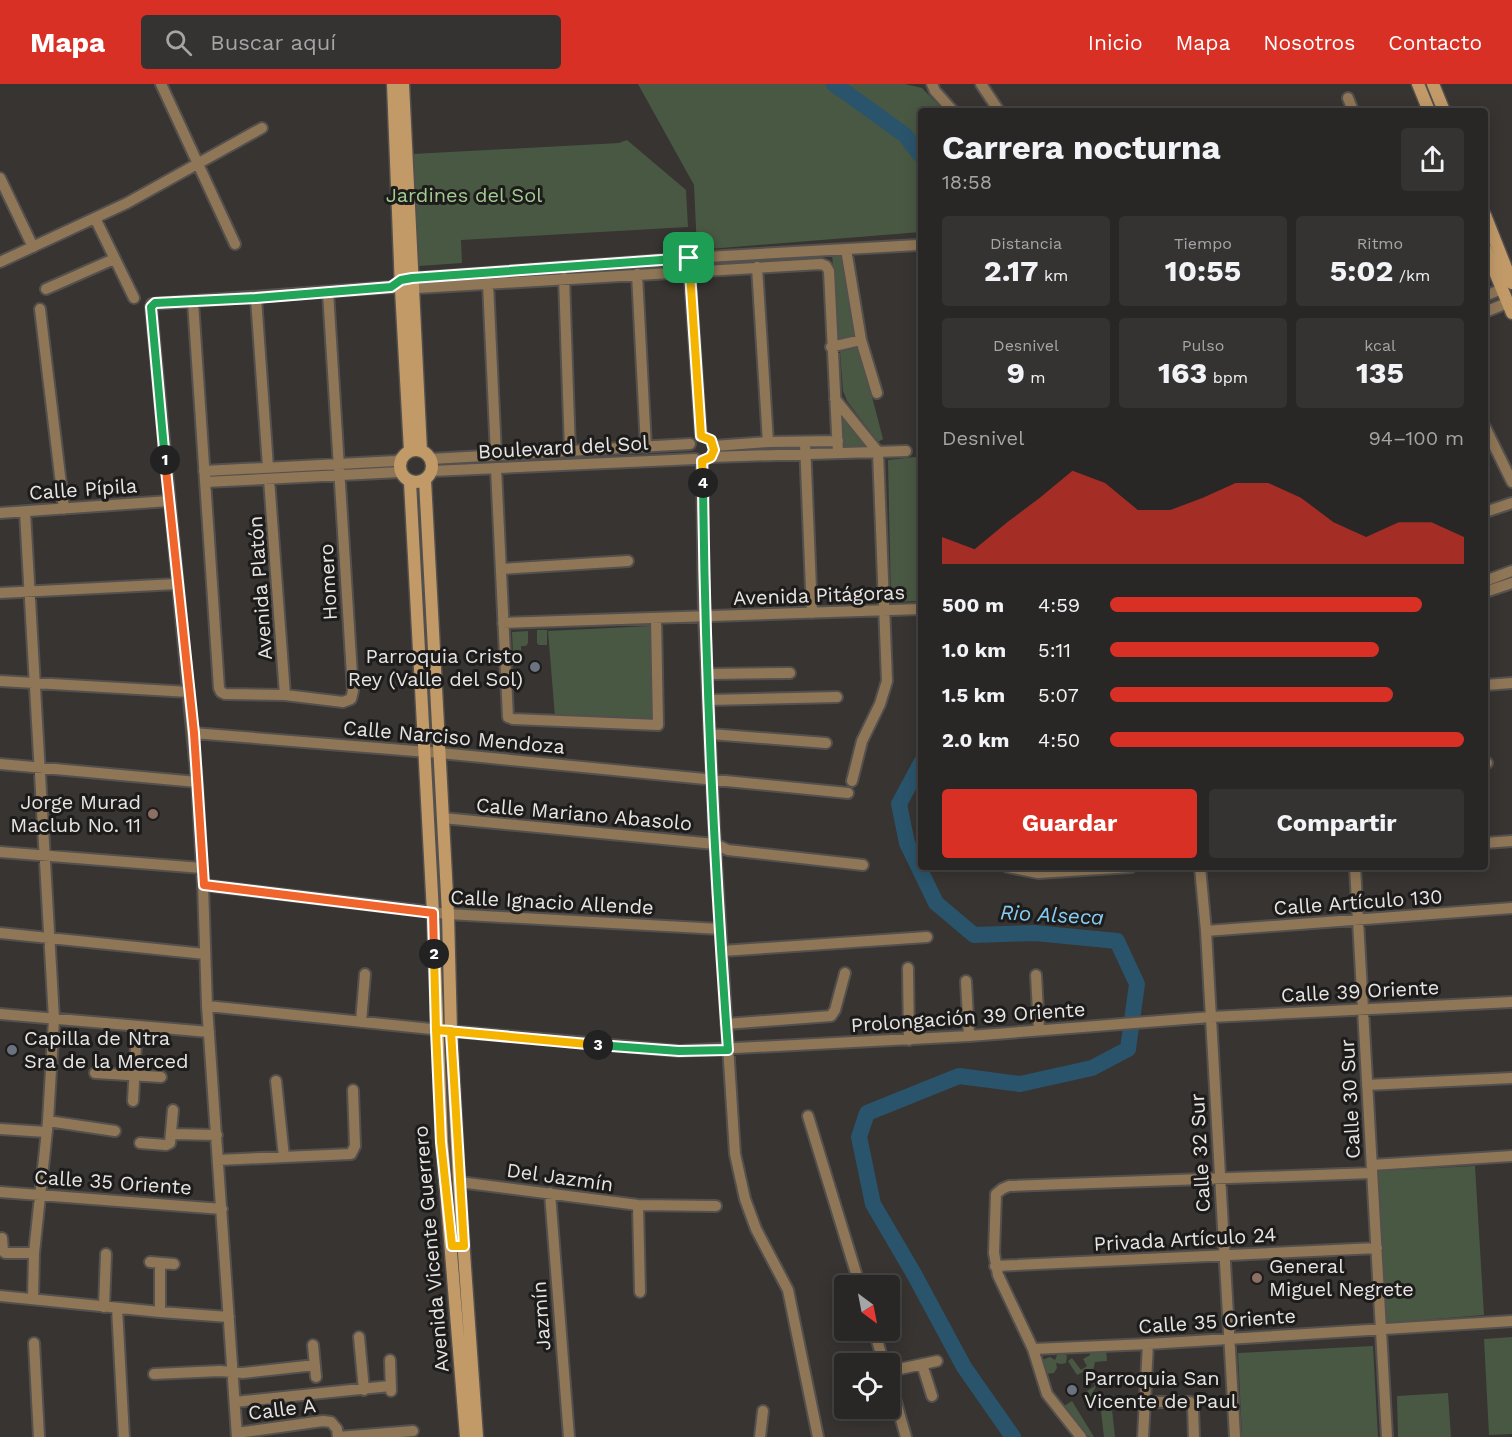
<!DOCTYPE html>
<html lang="es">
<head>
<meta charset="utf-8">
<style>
	body { margin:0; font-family:"Work Sans",sans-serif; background:#353332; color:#f1f3f6; height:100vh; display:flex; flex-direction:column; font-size:22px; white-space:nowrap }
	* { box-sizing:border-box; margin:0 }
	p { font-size:20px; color:#a5a5a7 }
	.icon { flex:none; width:33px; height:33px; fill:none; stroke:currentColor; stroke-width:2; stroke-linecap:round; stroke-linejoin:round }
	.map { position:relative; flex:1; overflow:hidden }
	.details { position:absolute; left:918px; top:24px; width:570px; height:762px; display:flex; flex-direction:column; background:#292726; border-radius:6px; box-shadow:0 3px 15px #0003,0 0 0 2px #454443 }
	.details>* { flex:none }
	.needle { width:39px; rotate:148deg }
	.controls { position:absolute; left:834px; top:1191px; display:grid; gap:12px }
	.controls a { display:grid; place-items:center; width:66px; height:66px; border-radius:6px; background:#292726; box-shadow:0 3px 15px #0003,0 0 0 2px #454443; font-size:30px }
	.pin { position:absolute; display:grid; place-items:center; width:51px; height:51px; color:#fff; margin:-26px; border-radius:12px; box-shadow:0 3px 9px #0006 }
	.km { position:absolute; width:30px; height:30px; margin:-15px; border-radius:50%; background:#222; color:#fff; font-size:16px; line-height:30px; text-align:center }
	.round { display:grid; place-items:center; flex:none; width:63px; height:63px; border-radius:6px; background:#353332 }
	.summary { display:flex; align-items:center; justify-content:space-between; height:102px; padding:0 24px }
	h1 { font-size:33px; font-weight:700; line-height:45px }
	.stats { display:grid; grid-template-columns:repeat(3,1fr); gap:9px; height:102px; padding:6px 24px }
	.stats div { display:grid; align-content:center; border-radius:6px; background:#353332; text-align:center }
	.stats b { font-size:30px; font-weight:700 }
	.stats small { font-size:16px; font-weight:400 }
	.stats p { font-size:16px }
	.chart { height:168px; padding:12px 24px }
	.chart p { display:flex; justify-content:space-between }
	.chart svg { width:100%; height:108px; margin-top:6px; fill:#d93025; opacity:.7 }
	.primary-button { display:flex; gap:12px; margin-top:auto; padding:12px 24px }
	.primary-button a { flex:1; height:69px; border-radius:6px; background:#d93025; color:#fff; font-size:24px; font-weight:700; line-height:69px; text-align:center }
	.primary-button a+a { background:#353332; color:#f1f3f6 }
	ul { padding:0 24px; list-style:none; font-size:20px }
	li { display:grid; grid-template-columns:96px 72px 1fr; align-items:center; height:45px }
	li i { height:15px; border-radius:8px; background:#d93025 }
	header { display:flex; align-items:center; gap:36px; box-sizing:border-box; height:84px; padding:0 30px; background:#d93025; color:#fff }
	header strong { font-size:28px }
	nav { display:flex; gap:33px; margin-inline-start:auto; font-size:21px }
	.search { width:420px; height:54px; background:#353332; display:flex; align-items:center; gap:15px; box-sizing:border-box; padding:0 21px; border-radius:6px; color:#a5a5a7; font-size:22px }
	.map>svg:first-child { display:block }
	.green { fill:#495843 }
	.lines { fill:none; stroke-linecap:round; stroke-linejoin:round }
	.river { stroke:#2a546b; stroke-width:16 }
	.minor-casing { stroke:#53504e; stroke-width:14 }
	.secondary-casing { stroke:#53504e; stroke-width:15 }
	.minor { stroke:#8f7657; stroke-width:10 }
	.secondary { stroke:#c29a68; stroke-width:12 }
	.split-1-casing { stroke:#fff; stroke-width:12 }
	.split-2-casing { stroke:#fff; stroke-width:12 }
	.split-3-casing { stroke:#fff; stroke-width:12 }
	.split-4-casing { stroke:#fff; stroke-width:12 }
	.split-5-casing { stroke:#fff; stroke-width:12 }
	.split-1 { stroke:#22a559; stroke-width:8 }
	.split-2 { stroke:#f0652b; stroke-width:8 }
	.split-3 { stroke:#f5b400; stroke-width:8 }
	.split-4 { stroke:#22a559; stroke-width:8 }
	.split-5 { stroke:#f5b400; stroke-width:8 }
	.worship-dot { fill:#6b7280; stroke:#1d1c1b; stroke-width:2 }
	.education-dot { fill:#8d6e63; stroke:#1d1c1b; stroke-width:2 }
	.labels { text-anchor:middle; stroke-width:6; stroke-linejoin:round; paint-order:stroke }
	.park-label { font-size:20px; fill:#a3cc92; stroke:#1d1c1b }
	.street-label { font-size:20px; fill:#e7e5e4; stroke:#1d1c1b }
	.poi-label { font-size:20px; fill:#e7e5e4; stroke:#1d1c1b; text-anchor:start }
	.water-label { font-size:21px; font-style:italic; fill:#86ccf4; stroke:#1d1c1b }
</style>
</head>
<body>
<header>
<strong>Mapa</strong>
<div class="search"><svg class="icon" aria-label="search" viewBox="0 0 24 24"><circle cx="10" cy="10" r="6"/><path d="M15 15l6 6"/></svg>Buscar aquí</div>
<nav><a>Inicio</a><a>Mapa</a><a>Nosotros</a><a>Contacto</a></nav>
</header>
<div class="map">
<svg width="1512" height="1353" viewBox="0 0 1512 1353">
	<rect width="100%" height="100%" fill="#373432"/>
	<path class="green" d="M638 0H905L922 4 944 27H921V148L697 166 694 101Z
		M627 56 686 106 688 143 461 156 462 179 419 182 413 70 619 59Z
		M832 170H841L855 253 839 255Z
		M859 263 883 355 878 358 847 317 843 307 840 267Z
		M839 327 867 363 843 364Z
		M915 373 921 376V517L891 518 888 376Z
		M650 542 656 638 555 633 548 547Z
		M537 546H547V561H539L537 559Z
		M528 547V559L526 562H521V570L513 571 512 548Z
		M1475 1082 1484 1231 1385 1239 1377 1087Z
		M1512 1253V1350L1489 1351 1484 1255Z
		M1373 1262 1378 1353H1242L1238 1269Z
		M1106 1265 1107 1277 1095 1278 1093 1287 1099 1298 1109 1297 1110 1301 1096 1302 1092 1310 1097 1318 1095 1320 1087 1307 1095 1302 1085 1287 1077 1291 1068 1277 1072 1274 1081 1286 1087 1282 1083 1275 1090 1271V1266Z
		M1062 1268 1067 1272 1066 1279 1061 1280 1056 1279 1057 1284 1054 1289 1046 1290 1042 1276 1050 1273 1055 1276 1057 1271Z
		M1448 1309 1451 1353H1398L1397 1312Z
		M1072 1317 1094 1353H1089L1064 1322Z
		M1112 1325 1115 1353H1104L1101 1327Z"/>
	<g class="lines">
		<path class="river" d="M834 0 905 51 921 72
			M921 679 899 720 907 759 936 819 974 851 1035 849 1117 857 1137 900 1128 965 1092 984 1020 1000 959 992 867 1029 859 1053 873 1120 914 1190 964 1283 1013 1353"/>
		<defs>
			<path id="minor" d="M161 0 235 160
				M932 0 935 7 953 27
				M981 0 999 27
				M1348 14 1353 27
				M0 94 33 163
				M95 134 134 214
				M846 165 861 256 877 309
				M0 178 127 119 262 44
				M689 180 701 352
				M757 183 768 358
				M637 190 646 363
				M564 194 570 367
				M405 195 689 174 918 161
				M488 199 496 371
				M46 205 114 175
				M1485 212 1502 205
				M256 214 268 383
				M193 218 219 604 221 608 225 610 285 611 343 618 351 615 353 607 328 208
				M40 225 64 425
				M1485 228 1507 219
				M831 263 861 256
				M835 315 878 368 887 597 880 620 862 657 852 697
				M1485 343 1512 398
				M805 359 812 529
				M714 362 768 358 838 357
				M711 373 906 367
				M431 375 690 360
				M702 377 704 532 715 760 735 1070 745 1115 756 1145 788 1206 818 1353
				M496 384 508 633 513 635 658 641 656 534
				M204 387 396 377 402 374
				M432 387 695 375
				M269 395 285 611
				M205 398 400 388
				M25 428 54 935 48 1037 34 1169 33 1215
				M1485 428 1512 419
				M0 429 169 417
				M501 485 628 477
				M1485 497 1512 487
				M1485 508 1512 499
				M0 509 177 500
				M503 539 921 525
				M707 590 790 589
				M0 597 189 608
				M1485 601 1512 599
				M709 616 837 613
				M193 649 440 669 848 709
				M710 650 826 659
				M0 680 197 698
				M1485 680 1487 679
				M443 734 715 760 728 766 863 781
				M1485 759 1512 757
				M0 768 202 784
				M1008 783 1038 789 1131 783
				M1200 783 1206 847 1235 1353
				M1355 783 1387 1353
				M203 801 448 830 720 845
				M1206 847 1512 824
				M0 849 205 870
				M722 867 927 853
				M908 884 909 956
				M1036 891 1039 946
				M966 897 969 952
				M207 922 451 947 679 967 969 952 1211 933 1512 918
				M0 930 209 948
				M361 938 365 890
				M726 940 831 932 835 926 845 889
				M95 989 161 993
				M276 997 284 1073
				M1367 1001 1512 994
				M133 1017 137 942
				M808 1032 860 1202
				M48 1037 115 1047
				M0 1045 46 1048
				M171 1050 217 1051
				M140 1059 166 1061 170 1059 173 1026
				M218 1076 351 1070 355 1062 353 1006
				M1372 1081 1512 1072
				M459 1098 638 1121 716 1122
				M0 1108 222 1125
				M550 1109 569 1353
				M638 1121 640 1208
				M2 1154 3 1167 5 1169H34
				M150 1178 174 1180
				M160 1179V1228
				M995 1182 1377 1164
				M0 1212 160 1228 229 1233
				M104 1223 106 1170
				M117 1224 124 1353
				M874 1246 884 1280
				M359 1253 364 1306
				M34 1259 39 1353
				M313 1261 316 1293
				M1033 1265 1148 1260 1512 1237
				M390 1276 391 1307
				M922 1280 932 1312
				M890 1287 937 1277
				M154 1290 220 1287 243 1289 315 1281
				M890 1297 906 1353
				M235 1318 390 1302
				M1145 1318H1190L1193 1324 1194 1353
				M237 1349 323 1337 331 1338 337 1345 338 1353
				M237 1353 207 922 203 801 197 698 151 223 152 220 391 203 401 205 821 180 826 182 829 187 838 369
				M338 1353 413 1347
				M760 1353 763 1327
				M1081 1353 1047 1310 1033 1265 998 1191 994 1169 996 1110 1002 1105 1009 1102 1372 1089
				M1143 1353 1148 1260"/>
			<path id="secondary" d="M393 0 401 205 410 367
				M403 0 421 367
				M1418 0 1429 27
				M1433 0 1444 27
				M1485 131 1512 199
				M1485 164 1512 229
				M400 382a16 16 0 1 1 32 0a16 16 0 1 1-32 0Z
				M425 396 448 830 451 947 459 1098 477 1353
				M410 398 433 829 442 1058 466 1353"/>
		</defs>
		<use href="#minor" class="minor-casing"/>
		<use href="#secondary" class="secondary-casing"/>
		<use href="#minor" class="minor"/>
		<use href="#secondary" class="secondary"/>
	</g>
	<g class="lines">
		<defs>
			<path id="split-1" d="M165 376 151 223 155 219 256 214 391 203 401 196 412 194 689 174"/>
			<path id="split-2" d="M165 376 194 649 204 801 433 829 434 870"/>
			<path id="split-3" d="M434 870 436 946 451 947 464 1162H452L441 1058 436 946 598 961"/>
			<path id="split-4" d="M598 961 679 967 728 966C714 777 705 588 703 399"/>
			<path id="split-5" d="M689 174 701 352 711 356 714 366 711 373 702 377 703 399"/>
		</defs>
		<use href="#split-1" class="split-1-casing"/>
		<use href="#split-2" class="split-2-casing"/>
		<use href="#split-3" class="split-3-casing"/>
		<use href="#split-4" class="split-4-casing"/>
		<use href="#split-5" class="split-5-casing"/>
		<use href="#split-1" class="split-1"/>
		<use href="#split-2" class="split-2"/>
		<use href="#split-3" class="split-3"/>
		<use href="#split-4" class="split-4"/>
		<use href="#split-5" class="split-5"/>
	</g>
	<g class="worship-dot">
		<circle cx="535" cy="583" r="6"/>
		<circle cx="12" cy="966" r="6"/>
		<circle cx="1072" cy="1306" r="6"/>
	</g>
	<g class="education-dot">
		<circle cx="153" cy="730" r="6"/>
		<circle cx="1257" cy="1194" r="6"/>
	</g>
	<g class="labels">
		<g class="park-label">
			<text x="464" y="118">Jardines del Sol</text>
		</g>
		<g class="street-label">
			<text transform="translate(563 363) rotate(-3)" y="7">Boulevard del Sol</text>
			<text transform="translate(83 405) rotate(-4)" y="7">Calle Pípila</text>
			<text transform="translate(328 498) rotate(-93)" y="7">Homero</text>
			<text transform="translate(260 504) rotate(-94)" y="7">Avenida Platón</text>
			<text transform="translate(819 511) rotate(-2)" y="7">Avenida Pitágoras</text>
			<text transform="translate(454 653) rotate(5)" y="7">Calle Narciso Mendoza</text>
			<text transform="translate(584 730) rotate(5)" y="7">Calle Mariano Abasolo</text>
			<text transform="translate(552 818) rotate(3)" y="7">Calle Ignacio Allende</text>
			<text transform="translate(1358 818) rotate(-4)" y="7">Calle Artículo 130</text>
			<text transform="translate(1360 907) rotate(-3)" y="7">Calle 39 Oriente</text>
			<text transform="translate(968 933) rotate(-4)" y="7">Prolongación 39 Oriente</text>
			<text transform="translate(1350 1015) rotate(-93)" y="7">Calle 30 Sur</text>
			<text transform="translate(1200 1069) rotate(-93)" y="7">Calle 32 Sur</text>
			<text transform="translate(560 1093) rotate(8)" y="7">Del Jazmín</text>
			<text transform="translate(113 1098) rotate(4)" y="7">Calle 35 Oriente</text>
			<text transform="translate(1185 1155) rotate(-3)" y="7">Privada Artículo 24</text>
			<text transform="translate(431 1165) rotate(-95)" y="7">Avenida Vicente Guerrero</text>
			<text transform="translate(541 1232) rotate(-94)" y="7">Jazmín</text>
			<text transform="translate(1217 1237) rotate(-4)" y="7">Calle 35 Oriente</text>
			<text transform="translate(282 1325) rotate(-7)" y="7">Calle A</text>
		</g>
		<g class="poi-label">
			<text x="523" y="579" text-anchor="end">Parroquia Cristo<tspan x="523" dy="23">Rey (Valle del Sol)</tspan></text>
			<text x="141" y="725" text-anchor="end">Jorge Murad<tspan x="141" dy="23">Maclub No. 11</tspan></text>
			<text x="24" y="961">Capilla de Ntra<tspan x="24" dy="23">Sra de la Merced</tspan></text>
			<text x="1269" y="1189">General<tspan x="1269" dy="23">Miguel Negrete</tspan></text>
			<text x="1084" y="1301">Parroquia San<tspan x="1084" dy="23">Vicente de Paul</tspan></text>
		</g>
		<g class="water-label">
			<text transform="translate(1052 831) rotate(3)" y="7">Rio Alseca</text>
		</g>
	</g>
</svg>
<div class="controls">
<a><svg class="needle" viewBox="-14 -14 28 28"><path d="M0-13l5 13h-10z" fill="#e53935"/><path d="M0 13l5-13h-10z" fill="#a5a5a7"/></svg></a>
<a><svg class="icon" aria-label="locate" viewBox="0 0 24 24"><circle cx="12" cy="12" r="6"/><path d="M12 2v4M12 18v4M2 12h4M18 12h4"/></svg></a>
</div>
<div class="pin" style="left:689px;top:174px;background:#1e9e55"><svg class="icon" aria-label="arrive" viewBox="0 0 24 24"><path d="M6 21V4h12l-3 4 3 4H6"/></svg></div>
<b class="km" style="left:165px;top:376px">1</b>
<b class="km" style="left:434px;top:870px">2</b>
<b class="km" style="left:598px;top:961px">3</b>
<b class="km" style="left:703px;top:399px">4</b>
<section class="details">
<div class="summary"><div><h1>Carrera nocturna</h1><p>18:58</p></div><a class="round"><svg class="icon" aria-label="share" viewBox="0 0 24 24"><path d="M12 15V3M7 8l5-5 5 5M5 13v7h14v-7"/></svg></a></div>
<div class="stats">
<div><p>Distancia</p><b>2.17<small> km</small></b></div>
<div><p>Tiempo</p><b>10:55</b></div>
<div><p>Ritmo</p><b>5:02<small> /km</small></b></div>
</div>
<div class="stats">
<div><p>Desnivel</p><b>9<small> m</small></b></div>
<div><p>Pulso</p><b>163<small> bpm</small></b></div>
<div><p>kcal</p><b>135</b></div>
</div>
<div class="chart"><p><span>Desnivel</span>94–100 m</p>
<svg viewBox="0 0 160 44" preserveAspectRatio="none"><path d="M0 44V33L10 38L20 27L30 17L40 6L50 11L60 22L70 22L80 17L90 11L100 11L110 17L120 27L130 33L140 27L150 27L160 33V44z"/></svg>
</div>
<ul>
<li><b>500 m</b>4:59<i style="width:88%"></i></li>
<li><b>1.0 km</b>5:11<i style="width:76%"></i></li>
<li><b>1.5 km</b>5:07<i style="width:80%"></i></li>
<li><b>2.0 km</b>4:50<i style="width:100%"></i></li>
</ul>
<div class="primary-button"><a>Guardar</a><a>Compartir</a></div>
</section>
</div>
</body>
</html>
